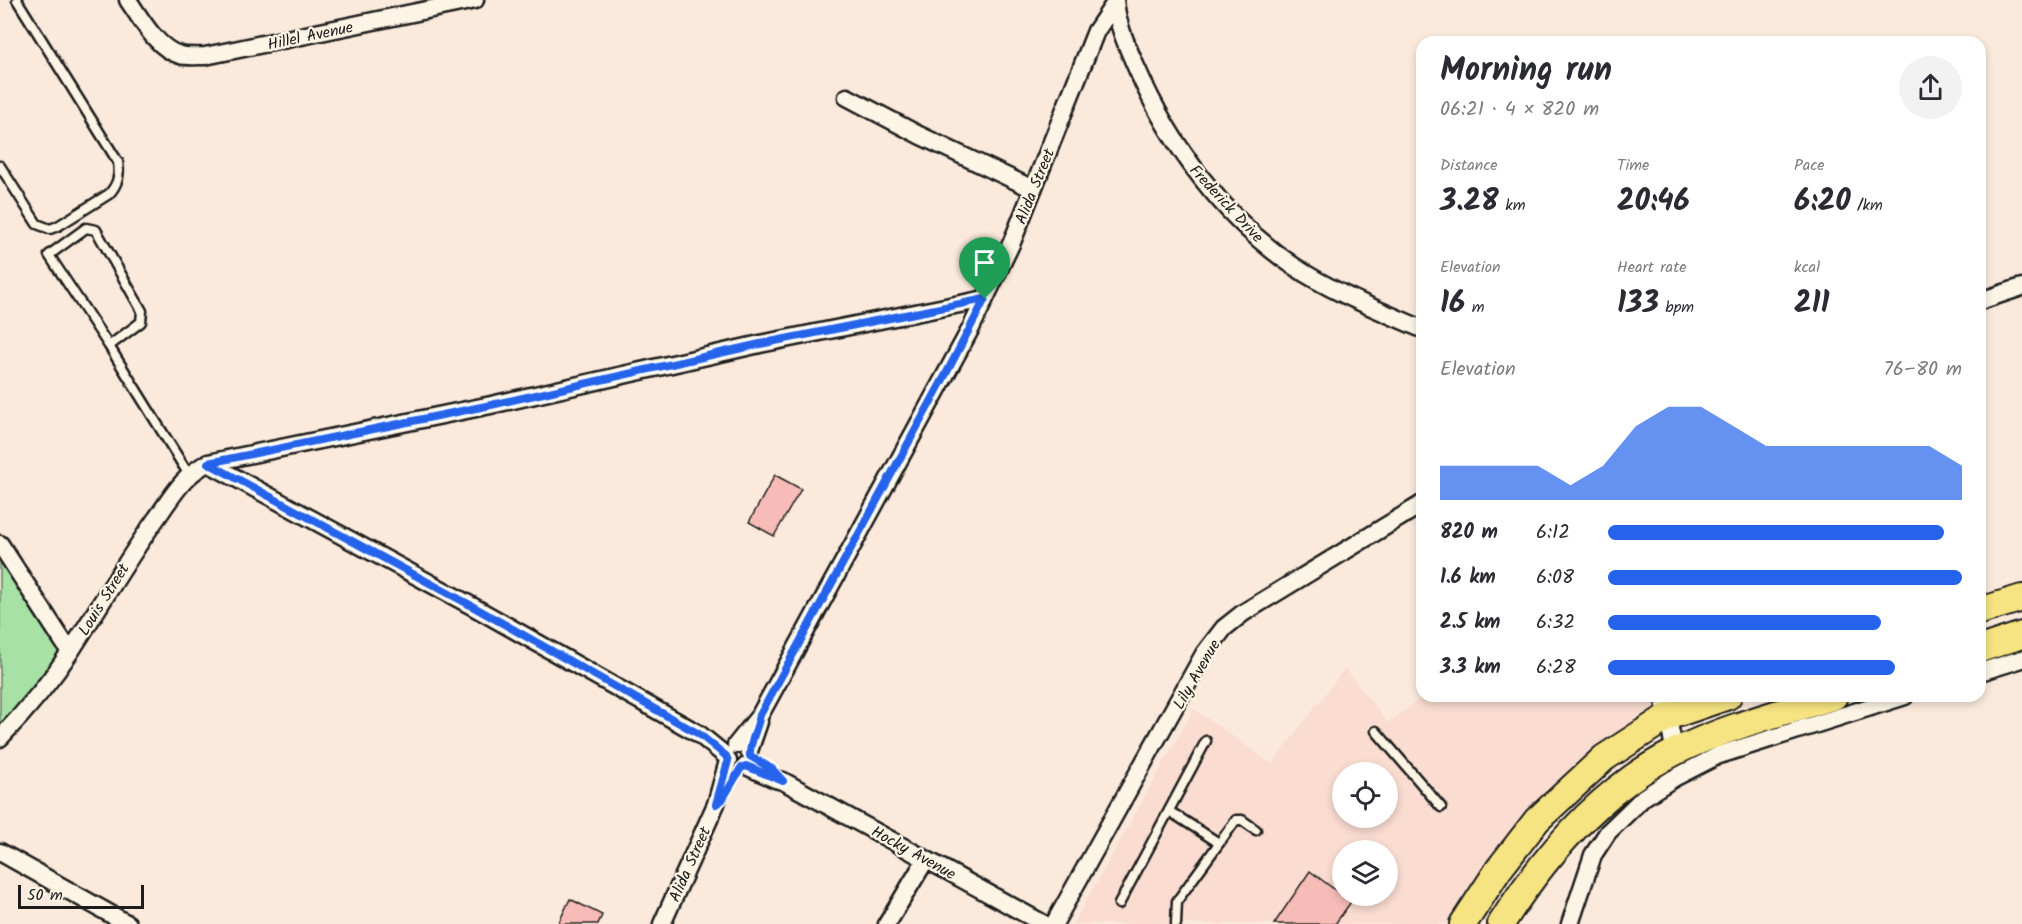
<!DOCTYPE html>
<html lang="en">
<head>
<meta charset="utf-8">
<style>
	body { margin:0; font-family:Kalam,sans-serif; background:#f2f2f3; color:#2b2b33; height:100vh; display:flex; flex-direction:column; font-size:22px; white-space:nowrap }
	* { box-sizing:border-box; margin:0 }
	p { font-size:20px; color:#7c7c81 }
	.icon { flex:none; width:33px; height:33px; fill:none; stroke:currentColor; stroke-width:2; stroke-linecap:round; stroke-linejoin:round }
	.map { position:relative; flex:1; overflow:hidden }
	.sheet { position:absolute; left:1416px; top:36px; width:570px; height:666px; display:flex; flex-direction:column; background:#fff; border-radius:18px; box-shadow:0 3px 9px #0003 }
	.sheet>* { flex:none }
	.buttons { position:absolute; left:1332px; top:762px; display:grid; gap:12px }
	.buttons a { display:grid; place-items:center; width:66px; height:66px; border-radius:50%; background:#fff; box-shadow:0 3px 9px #0003; font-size:30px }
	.scale { position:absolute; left:18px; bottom:15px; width:126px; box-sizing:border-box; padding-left:6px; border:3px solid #1c1c1c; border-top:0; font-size:16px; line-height:21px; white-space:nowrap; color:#1c1c1c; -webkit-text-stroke:4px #fcf5e5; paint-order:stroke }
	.pin { position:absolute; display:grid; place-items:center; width:51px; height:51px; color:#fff; margin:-62px -26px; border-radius:50% 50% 50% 0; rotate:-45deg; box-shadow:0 0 6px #0007 }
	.pin .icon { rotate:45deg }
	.round { display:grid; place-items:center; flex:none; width:63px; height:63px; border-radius:32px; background:#f2f2f3 }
	.headline { display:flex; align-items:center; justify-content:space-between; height:102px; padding:0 24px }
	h1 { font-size:33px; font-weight:600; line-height:45px }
	.stats { display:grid; grid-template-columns:repeat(3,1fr); gap:9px; height:102px; padding:6px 24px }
	.stats div { display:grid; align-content:center }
	.stats b { font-size:30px; font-weight:600 }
	.stats small { font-size:16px; font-weight:400 }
	.stats p { font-size:16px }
	.chart { height:168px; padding:12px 24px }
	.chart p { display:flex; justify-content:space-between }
	.chart svg { width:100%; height:108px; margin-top:6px; fill:#2563eb; opacity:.7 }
	ul { padding:0 24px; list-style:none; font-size:20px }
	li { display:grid; grid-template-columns:96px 72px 1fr; align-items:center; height:45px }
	li i { height:15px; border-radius:8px; background:#2563eb }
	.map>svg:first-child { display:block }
	.built { fill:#fadcd1; fill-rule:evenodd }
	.park { fill:#a7e1a6; stroke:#627e61; stroke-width:1.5 }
	.building { fill:#f8bcb8; stroke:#1c1c1c; stroke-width:1.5 }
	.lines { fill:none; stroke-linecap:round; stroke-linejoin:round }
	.lane-casing { stroke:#1c1c1c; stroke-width:13 }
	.street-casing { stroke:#1c1c1c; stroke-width:21 }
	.primary-casing { stroke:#1c1c1c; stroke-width:30 }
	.lane { stroke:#fcf5e5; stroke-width:8 }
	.street { stroke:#fcf5e5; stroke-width:16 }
	.primary { stroke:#f6e381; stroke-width:26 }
	.route-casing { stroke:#fff; stroke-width:12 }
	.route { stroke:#2563eb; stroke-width:8 }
	.labels { text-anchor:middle; stroke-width:4.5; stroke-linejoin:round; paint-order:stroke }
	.street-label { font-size:16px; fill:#1c1c1c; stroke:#fcf5e5 }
</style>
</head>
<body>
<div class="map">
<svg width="2022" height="924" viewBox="0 0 2022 924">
	<rect width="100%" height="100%" fill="#fbeadc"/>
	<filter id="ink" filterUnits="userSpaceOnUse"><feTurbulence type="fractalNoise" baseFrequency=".0167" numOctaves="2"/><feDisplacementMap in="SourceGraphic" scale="12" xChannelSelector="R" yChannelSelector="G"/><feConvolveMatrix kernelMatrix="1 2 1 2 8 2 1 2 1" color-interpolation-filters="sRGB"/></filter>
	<g filter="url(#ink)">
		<path class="built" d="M1345 668 1388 723 1424 696H1705L1582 763 1539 800 1478 874 1450 924H1073L1194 709 1272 764ZM1342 772H1388V818H1342ZM1342 850H1388V896H1342Z"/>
		<path class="park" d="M0 543 70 652 0 732Z"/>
		<path class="building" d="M775 475 801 489 774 536 749 522Z
			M1310 871 1351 902 1335 924H1274Z
			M570 899 602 915 598 924H558Z"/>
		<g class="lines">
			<defs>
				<path id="lane" d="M0 166 37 224 50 229 58 226 109 194C118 184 120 175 118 162L17 0
					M109 346 141 322 142 311 96 230 86 228 49 255 109 346 189 475
					M1376 731 1441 807
					M1169 811 1219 843
					M1119 904 1206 741
					M1176 924 1177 901 1236 820H1242L1256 830"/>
				<path id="street" d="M128 0C141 19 157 49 180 55 188 57 197 56 205 56L475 0
					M1115 0C1117 25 1127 46 1137 69 1170 145 1225 220 1295 267 1334 293 1379 310 1422 329
					M847 97 919 135 1033 189
					M1980 301 2022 287
					M208 463 472 606 699 734 726 756
					M0 544 70 652
					M1980 672 2022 659
					M1663 696 1675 752
					M0 738C26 711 51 681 72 649 100 606 126 561 156 519 171 498 184 474 208 463L491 405 760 344 985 299
					M736 745 760 715 971 328 1012 242 1096 31 1115 3
					M749 751 759 722
					M746 766 775 779 783 781 1044 924
					M0 852 128 924
					M662 924 716 804 728 761
					M887 924 926 859
					M1054 924 1204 654 1224 628 1243 613 1422 504
					M1570 924 1593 855 1608 832 1644 797 1674 778 1719 755 1905 696"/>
				<path id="primary" d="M1980 611 2022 598
					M1980 649 2022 635
					M1463 924 1499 869 1537 820 1604 758 1667 717 1728 696
					M1501 924C1544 856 1602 789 1675 752 1725 727 1781 713 1834 696"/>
			</defs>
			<use href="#lane" class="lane-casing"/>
			<use href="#street" class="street-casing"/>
			<use href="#primary" class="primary-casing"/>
			<use href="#lane" class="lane"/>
			<use href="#street" class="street"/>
			<use href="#primary" class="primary"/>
		</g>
	</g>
	<g class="lines" filter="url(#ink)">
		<defs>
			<path id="route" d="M985 299 946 374 760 715C758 727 748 747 750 756L772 769 783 781 746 766 741 768 722 800 716 804 728 761 726 756 699 734 472 606 208 463 491 405 760 344Z"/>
		</defs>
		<use href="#route" class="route-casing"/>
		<use href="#route" class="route"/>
	</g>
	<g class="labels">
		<g class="street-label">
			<text transform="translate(310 35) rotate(-12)" y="6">Hillel Avenue</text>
			<text transform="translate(1034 186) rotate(-68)" y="6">Alida Street</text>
			<text transform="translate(1227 203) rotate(47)" y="6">Frederick Drive</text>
			<text transform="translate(103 599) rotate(-58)" y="6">Louis Street</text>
			<text transform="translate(1196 674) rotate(-60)" y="6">Lily Avenue</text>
			<text transform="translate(914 852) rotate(29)" y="6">Hocky Avenue</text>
			<text transform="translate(689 864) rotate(-66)" y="6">Alida Street</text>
		</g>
	</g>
</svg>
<div class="buttons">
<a><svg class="icon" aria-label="locate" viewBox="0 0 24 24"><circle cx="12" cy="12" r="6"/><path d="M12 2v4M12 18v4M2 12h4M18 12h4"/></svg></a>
<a><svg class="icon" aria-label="layers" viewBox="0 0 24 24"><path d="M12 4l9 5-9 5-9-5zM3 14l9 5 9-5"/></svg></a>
</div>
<div class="scale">50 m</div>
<div class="pin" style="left:985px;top:299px;background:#1e9e55"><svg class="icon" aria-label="arrive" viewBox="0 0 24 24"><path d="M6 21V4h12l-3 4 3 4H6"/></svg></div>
<section class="sheet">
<div class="headline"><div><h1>Morning run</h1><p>06:21 · 4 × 820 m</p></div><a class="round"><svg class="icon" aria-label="share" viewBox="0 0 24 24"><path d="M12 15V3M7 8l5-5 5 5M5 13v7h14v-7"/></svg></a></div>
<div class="stats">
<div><p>Distance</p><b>3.28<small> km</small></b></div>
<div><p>Time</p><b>20:46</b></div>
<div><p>Pace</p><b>6:20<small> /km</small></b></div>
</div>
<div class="stats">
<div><p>Elevation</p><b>16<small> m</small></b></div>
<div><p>Heart rate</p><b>133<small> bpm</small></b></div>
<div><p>kcal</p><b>211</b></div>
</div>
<div class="chart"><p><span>Elevation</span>76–80 m</p>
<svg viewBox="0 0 160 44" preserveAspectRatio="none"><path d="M0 44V30L10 30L20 30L30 30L40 38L50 30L60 14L70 6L80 6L90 14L100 22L110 22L120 22L130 22L140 22L150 22L160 30V44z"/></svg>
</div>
<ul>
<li><b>820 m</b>6:12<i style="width:95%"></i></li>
<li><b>1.6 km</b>6:08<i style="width:100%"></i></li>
<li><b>2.5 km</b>6:32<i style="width:77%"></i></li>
<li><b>3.3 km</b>6:28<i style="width:81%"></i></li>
</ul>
</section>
</div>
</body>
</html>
